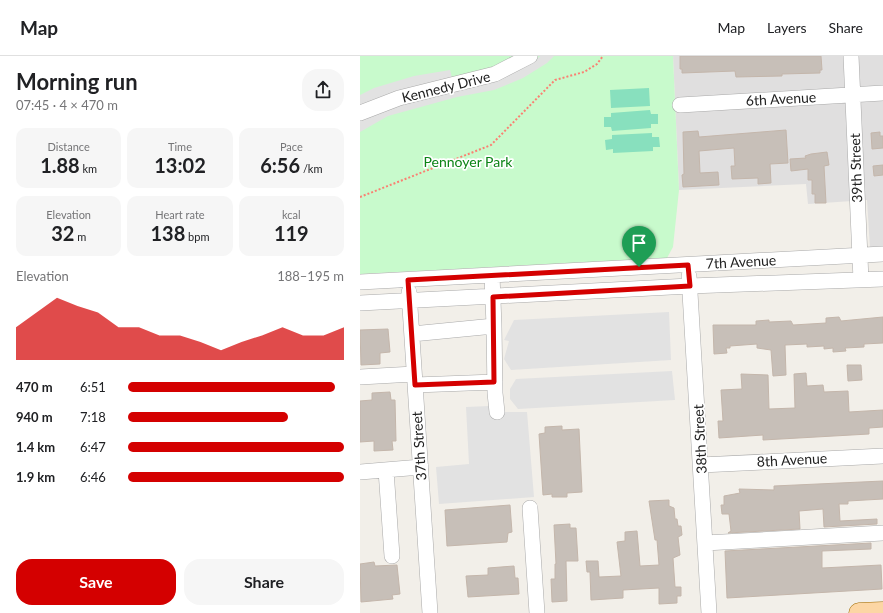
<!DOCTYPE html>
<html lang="en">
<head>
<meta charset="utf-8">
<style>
	body { margin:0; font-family:Lato,sans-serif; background:#f6f6f6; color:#202124; height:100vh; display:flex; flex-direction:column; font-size:15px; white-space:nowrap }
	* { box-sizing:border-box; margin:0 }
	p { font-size:13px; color:#757577 }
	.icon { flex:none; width:22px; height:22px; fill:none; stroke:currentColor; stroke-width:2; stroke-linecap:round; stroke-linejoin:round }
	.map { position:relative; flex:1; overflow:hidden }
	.panel { display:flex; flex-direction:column; background:#fff; width:360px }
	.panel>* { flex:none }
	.pin { position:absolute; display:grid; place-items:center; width:34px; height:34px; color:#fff; margin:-41px -17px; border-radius:50% 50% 50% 0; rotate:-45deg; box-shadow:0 0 4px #0007 }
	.pin .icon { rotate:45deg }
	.round { display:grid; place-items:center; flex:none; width:42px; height:42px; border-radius:16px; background:#f6f6f6 }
	.headline { display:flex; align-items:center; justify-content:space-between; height:68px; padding:0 16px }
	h1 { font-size:22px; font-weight:700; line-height:30px }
	.figures { display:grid; grid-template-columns:repeat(3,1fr); gap:6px; height:68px; padding:4px 16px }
	.figures div { display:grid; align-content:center; border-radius:10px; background:#f6f6f6; text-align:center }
	.figures b { font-size:20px; font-weight:700 }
	.figures small { font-size:11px; font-weight:400 }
	.figures p { font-size:11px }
	.chart { height:112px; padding:8px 16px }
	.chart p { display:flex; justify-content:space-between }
	.chart svg { width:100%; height:72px; margin-top:4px; fill:#d40000; opacity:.7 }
	.primary-button { display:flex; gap:8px; margin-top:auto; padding:8px 16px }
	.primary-button a { flex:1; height:46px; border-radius:16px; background:#d40000; color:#fff; font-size:16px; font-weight:700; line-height:46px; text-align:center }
	.primary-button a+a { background:#f6f6f6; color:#202124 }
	ul { padding:0 16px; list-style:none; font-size:13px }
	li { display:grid; grid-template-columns:64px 48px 1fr; align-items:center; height:30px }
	li i { height:10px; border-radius:5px; background:#d40000 }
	header { display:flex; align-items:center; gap:24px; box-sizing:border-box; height:56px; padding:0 20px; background:#fff; border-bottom:1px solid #e0e0e0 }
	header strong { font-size:19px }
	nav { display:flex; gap:22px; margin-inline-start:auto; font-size:14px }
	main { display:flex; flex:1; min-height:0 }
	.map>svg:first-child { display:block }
	.residential { fill:#e0dfdf }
	.park { fill:#c8facc }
	.pitch { fill:#88e0be }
	.parking { fill:#e2e2e2 }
	.building { fill:#c7bfb8; stroke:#c4b6ab }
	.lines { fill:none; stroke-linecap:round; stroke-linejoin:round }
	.minor-casing { stroke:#a9a9a9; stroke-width:16 }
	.major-casing { stroke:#a06b00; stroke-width:21 }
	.path { stroke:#fa8072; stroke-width:2; stroke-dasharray:2 2; stroke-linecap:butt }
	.minor { stroke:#fff; stroke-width:15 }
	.major { stroke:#fcd6a4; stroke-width:20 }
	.route-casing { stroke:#fff; stroke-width:8 }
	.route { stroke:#d40000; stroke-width:5 }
	.labels { text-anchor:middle; stroke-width:3.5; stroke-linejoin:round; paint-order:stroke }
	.street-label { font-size:14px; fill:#222; stroke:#fff }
	.park-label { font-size:14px; fill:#0c8416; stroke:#fff }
</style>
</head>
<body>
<header>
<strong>Map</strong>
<nav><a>Map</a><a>Layers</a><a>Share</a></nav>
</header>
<main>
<section class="panel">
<div class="headline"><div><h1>Morning run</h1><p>07:45 · 4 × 470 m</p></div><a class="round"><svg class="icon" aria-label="share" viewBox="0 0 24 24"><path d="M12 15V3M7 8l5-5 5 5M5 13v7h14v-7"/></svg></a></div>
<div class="figures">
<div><p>Distance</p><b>1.88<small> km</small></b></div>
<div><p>Time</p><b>13:02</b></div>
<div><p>Pace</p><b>6:56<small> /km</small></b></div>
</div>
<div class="figures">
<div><p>Elevation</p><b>32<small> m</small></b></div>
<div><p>Heart rate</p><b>138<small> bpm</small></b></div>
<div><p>kcal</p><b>119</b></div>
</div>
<div class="chart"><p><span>Elevation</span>188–195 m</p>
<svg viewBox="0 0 160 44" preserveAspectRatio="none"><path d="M0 44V24L10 15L20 6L30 11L40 15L50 24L60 24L70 29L80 29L90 33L100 38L110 33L120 29L130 24L140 29L150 29L160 24V44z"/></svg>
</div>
<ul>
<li><b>470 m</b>6:51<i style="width:96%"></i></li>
<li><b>940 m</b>7:18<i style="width:74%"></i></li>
<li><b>1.4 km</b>6:47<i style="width:100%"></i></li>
<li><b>1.9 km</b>6:46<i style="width:100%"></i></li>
</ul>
<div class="primary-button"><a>Save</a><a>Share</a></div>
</section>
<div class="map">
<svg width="523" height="557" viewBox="0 0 523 557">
	<rect width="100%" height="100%" fill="#f2efe9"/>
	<path class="residential" d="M313 0H523V195L510 192 507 144 448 148 446 128 319 134Z"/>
	<path class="park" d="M0 0H313L319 134 313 191 307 202 0 218Z"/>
	<path class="pitch" d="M289 32 290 50 251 52 250 34Z
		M290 54 291 58H298V68H291V72L252 75 251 71H244V61H251V57Z
		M292 77V81H299L300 91H293V95L253 97V93L246 94 245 84 252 83V79Z"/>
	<path class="parking" d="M180 0H194L187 7 163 22 134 34 97 41 28 60 0 76V39L14 32 54 20 90 14 95 33 175 5Z
		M309 256 311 304 151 314 144 303 149 285 144 284 154 264Z
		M312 315 315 344 158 353 150 343V333L156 323Z
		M129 350 146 356H167L174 441 79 448 76 411 109 408 106 351Z"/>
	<path class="building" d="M320 0H461L462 14H460V17L422 18V20L376 21 375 15 322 17V13H320Z
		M426 74 428 107 410 108 411 127 398 128V122L372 123 371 110H375L374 92 339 95 340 117 358 116 359 129 323 131 322 119 324 118 323 76 338 75 339 81Z
		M520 76V80H523V92L512 93 511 77Z
		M467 96 469 109 464 110 466 147H455V138H452V124H448V113L431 115 430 103 446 102 445 100 451 98Z
		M523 109V119L514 120 513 110Z
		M479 261 481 265 523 261V287L504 288V291L485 292 486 295 473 296V292L464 293V290L447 291V288L425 289 426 319 413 320 411 294 397 292V288L370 290V292H366L367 297 354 298 353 269H396V265L409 264V266L431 265 433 269 466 267V262Z
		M28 273 30 296 20 297V308L1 309 0 274Z
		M487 309H501L502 324 488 325Z
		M446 317 447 330 463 329 464 336 488 335 489 356 523 354V371L509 372V378L403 384V379L359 382 358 365H363L361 334 382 333 381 318 408 319 409 353 435 352 434 318Z
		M30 336 31 344H35L36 385H32L33 394 14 395V385L0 386V345L12 344V337Z
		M202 370V374L219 373 222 436 207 437V441H192V438L183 439 179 378 185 377V371Z
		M523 425V443L488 445V448H479L480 465 517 463V468L464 471 463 453 439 455 440 473 368 477 371 475 369 458H362L361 449H364V440L380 437 379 433 414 434V430Z
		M309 444V450L314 452 315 463H317L318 470H321L322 479 318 481 320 499 313 502 315 531H321V540H317V547L299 548V532L263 534V542L231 544 230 516H227L226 505H238L239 521 261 520 257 486 265 485V476L277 475 280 510 299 509 297 484H295L289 445Z
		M150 449 152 476 148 477 147 486 87 490 85 454Z
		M210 468V472H216L218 505H206L207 545 192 546 191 523H195V508H196L194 469Z
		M511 487V493L462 495V512L521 509 522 533 367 542 365 495Z
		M14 506 15 510 37 509 40 538 32 539 33 543 1 546 0 508Z
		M154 510 155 522H158L159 538 108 541 106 520 128 519V512Z"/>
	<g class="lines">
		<defs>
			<path id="minor" d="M491 0 501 224
				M320 49 523 37
				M0 57 39 42 135 18 170 0
				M132 219 134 270
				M329 220 349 557
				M0 226 523 198
				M49 236 70 557
				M0 247 330 230 523 223
				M52 278 134 270 135 337 137 356
				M0 321 54 318
				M55 329 135 326
				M341 409 523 400
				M26 414 32 500
				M0 416 61 411
				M170 452 177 557
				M345 487 523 477"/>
			<path id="major" d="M499 557 523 556"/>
		</defs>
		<use href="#minor" class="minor-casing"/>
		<use href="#major" class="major-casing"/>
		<path class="path" d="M0 141 131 89 195 24 224 16 237 8 243 0"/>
		<use href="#minor" class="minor"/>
		<use href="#major" class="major"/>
	</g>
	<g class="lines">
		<defs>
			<path id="route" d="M328 209 330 230 133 241 134 326 55 329 48 224Z"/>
		</defs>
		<use href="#route" class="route-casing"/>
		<use href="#route" class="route"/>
	</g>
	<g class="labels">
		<g class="street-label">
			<text transform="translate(86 31) rotate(-14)" y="5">Kennedy Drive</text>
			<text transform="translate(421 43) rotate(-3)" y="5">6th Avenue</text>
			<text transform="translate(496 112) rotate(-92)" y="5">39th Street</text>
			<text transform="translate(381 206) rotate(-3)" y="5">7th Avenue</text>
			<text transform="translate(340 383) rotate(-93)" y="5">38th Street</text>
			<text transform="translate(59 390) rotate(-94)" y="5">37th Street</text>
			<text transform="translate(432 404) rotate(-3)" y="5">8th Avenue</text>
		</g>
		<g class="park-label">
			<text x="108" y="111">Pennoyer Park</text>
		</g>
	</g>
</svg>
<div class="pin" style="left:279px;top:211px;background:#1e9e55"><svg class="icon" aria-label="arrive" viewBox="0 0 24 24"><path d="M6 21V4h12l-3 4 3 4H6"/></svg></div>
</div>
</main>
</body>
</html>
